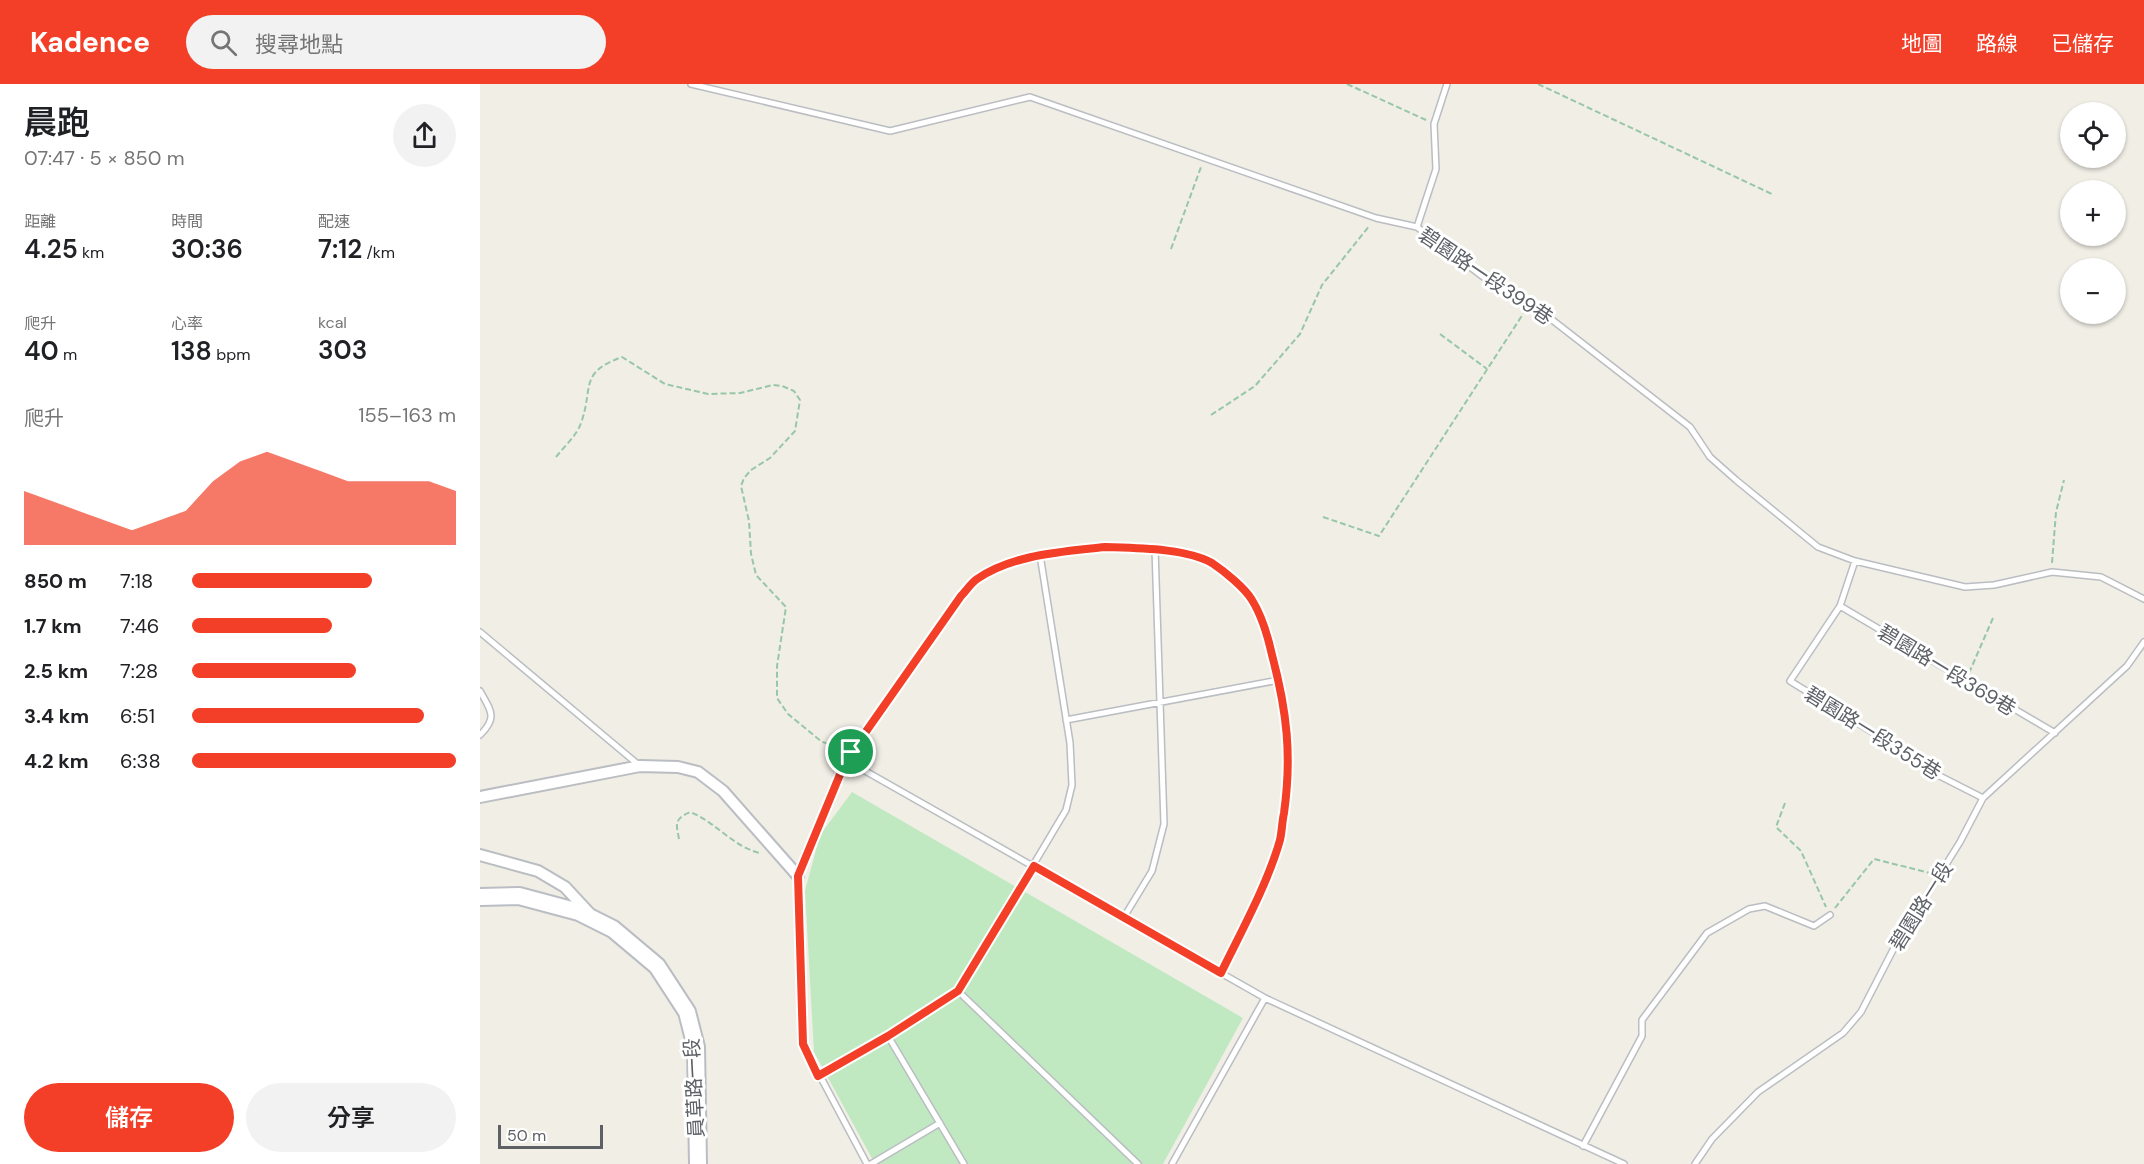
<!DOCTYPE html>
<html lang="zh-TW">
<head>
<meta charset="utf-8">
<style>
	body { margin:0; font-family:"DM Sans","Noto Sans TC",sans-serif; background:#f2f2f2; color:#202124; height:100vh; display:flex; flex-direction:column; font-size:22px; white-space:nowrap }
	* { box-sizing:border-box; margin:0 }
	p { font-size:20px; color:#757577 }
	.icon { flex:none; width:33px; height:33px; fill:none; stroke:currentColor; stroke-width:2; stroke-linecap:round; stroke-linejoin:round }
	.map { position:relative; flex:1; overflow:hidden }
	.drawer { display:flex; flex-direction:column; background:#fff; width:480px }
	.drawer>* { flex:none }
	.buttons { position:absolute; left:1580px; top:18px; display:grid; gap:12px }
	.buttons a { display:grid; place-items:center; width:66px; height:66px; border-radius:50%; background:#fff; box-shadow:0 2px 4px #0004; font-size:30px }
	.scale { position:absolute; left:18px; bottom:15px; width:105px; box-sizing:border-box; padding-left:6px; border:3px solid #5d6166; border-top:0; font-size:16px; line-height:21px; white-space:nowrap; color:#5d6166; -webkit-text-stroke:4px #fff; paint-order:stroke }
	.pin { position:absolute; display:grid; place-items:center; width:51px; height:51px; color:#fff; margin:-26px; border:3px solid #fff; border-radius:50%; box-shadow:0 2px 6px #0007 }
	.round { display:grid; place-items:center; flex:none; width:63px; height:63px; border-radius:32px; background:#f2f2f2 }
	.overview { display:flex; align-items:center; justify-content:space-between; height:102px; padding:0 24px }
	h1 { font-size:33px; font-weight:600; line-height:45px }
	.figures { display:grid; grid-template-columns:repeat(3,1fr); gap:9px; height:102px; padding:6px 24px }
	.figures div { display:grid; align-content:center }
	.figures b { font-size:26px; font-weight:600 }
	.figures small { font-size:16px; font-weight:400 }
	.figures p { font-size:16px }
	.chart { height:168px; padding:12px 24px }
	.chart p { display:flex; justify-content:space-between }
	.chart svg { width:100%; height:108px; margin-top:6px; fill:#f33f28; opacity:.7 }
	.action { display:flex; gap:12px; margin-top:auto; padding:12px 24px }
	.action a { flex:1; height:69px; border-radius:36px; background:#f33f28; color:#fff; font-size:24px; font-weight:600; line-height:69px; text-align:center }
	.action a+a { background:#f2f2f2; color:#202124 }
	ul { padding:0 24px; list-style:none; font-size:20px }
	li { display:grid; grid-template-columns:96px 72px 1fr; align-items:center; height:45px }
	li i { height:15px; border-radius:8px; background:#f33f28 }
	header { display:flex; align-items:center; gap:36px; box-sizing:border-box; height:84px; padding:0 30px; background:#f33f28; color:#fff }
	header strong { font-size:28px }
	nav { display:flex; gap:33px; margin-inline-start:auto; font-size:21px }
	.search { width:420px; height:54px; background:#f2f2f2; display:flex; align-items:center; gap:15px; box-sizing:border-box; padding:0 21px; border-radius:33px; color:#757577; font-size:22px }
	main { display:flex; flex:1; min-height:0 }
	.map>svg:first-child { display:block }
	.green { fill:#c0e9c2 }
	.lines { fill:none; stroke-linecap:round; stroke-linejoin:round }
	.service-casing { stroke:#babdc2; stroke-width:8 }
	.minor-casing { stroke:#babdc2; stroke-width:14 }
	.secondary-casing { stroke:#babec4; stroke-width:20 }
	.path { stroke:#98c7a7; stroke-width:2; stroke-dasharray:6 3; stroke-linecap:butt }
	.service { stroke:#fff; stroke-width:5 }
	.minor { stroke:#fff; stroke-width:10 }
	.secondary { stroke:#fff; stroke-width:16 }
	.route-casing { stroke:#fff; stroke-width:12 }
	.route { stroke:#f33f28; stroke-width:8 }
	.labels { text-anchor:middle; stroke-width:6; stroke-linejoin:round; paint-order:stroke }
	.street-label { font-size:20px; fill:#5d6166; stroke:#fff }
</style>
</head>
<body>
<header>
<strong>Kadence</strong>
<div class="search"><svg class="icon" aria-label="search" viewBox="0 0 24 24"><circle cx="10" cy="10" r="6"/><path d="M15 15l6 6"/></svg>搜尋地點</div>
<nav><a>地圖</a><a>路線</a><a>已儲存</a></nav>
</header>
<main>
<section class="drawer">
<div class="overview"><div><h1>晨跑</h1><p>07:47 · 5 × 850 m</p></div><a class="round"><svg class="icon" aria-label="share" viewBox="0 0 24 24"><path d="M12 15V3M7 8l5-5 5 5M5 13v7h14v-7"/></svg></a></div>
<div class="figures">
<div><p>距離</p><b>4.25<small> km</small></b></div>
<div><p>時間</p><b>30:36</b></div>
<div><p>配速</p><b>7:12<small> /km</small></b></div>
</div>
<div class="figures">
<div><p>爬升</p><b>40<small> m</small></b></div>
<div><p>心率</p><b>138<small> bpm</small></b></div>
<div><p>kcal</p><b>303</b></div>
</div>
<div class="chart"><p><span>爬升</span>155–163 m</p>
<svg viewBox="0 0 160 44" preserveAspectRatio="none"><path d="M0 44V22L10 26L20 30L30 34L40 38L50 34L60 30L70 18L80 10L90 6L100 10L110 14L120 18L130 18L140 18L150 18L160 22V44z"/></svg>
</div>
<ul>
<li><b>850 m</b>7:18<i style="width:68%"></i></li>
<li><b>1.7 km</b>7:46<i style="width:53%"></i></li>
<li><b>2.5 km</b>7:28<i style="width:62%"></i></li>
<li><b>3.4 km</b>6:51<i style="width:88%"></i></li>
<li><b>4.2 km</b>6:38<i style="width:100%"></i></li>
</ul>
<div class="action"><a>儲存</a><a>分享</a></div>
</section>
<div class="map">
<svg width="1664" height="1080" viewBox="0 0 1664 1080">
	<rect width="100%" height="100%" fill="#f0eee5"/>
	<path class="green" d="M372 708 763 934 683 1080H395L334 968 325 807 340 751Z"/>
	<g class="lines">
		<defs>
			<path id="service" d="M211 0 410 47 550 13 896 134 937 143 1010 198 1039 217 1050 220 1071 235 1210 343 1230 373 1256 396 1338 463 1375 477 1485 503 1514 501 1572 488 1621 493 1664 515
				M937 143 956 85 954 40 967 0
				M1375 477 1360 522 1310 597 1415 662 1444 684 1503 714
				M1360 522 1575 649
				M0 548 160 682
				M0 607C11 627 18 633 0 651
				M586 636 799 596
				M366 676 785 914 1144 1080
				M644 833 672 787 684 740 675 465
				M478 907 658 1080
				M408 952 484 1080
				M338 992 408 952 478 907 586 726 592 701 590 659 560 471
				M1103 1062 1162 952V936L1227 849 1269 825 1285 822 1334 842 1350 831
				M387 1080 323 960 318 792 366 676 481 512 497 496 529 480 560 471 625 463 675 465 711 472 731 478 750 493 772 515 787 552 799 596 807 643 809 694 800 756 779 810 741 889
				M391 1080 460 1039
				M692 1080 785 914
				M1215 1080 1232 1055 1278 1008 1363 949 1381 928 1414 864 1480 758 1503 714 1647 582 1664 558"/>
			<path id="minor" d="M0 713 160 682 198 683 218 688 243 707 318 792
				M0 771 58 787 85 803 110 830"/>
			<path id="secondary" d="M0 813 39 812 99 828 133 845 177 882 207 928 216 963 218 1080"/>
		</defs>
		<use href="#service" class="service-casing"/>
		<use href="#minor" class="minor-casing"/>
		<use href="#secondary" class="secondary-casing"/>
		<path class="path" d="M867 0 946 36
			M1058 0 1294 111
			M691 165 721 83
			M960 250 1007 285
			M731 331 775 302 820 250 842 201 890 141
			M76 373C84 363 97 351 101 339 114 303 98 289 142 273L185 300 228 310 260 309 293 301 302 302 314 307 320 316 315 347 290 374 271 386 264 394 261 402 269 437 271 470 276 491 306 523 297 582V614L308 630 342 658 364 664
			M843 433 899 452 1045 227
			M1572 479 1576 428 1584 396
			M1489 589 1513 534
			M1305 719 1296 743 1321 767 1346 823
			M199 755C196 740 194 735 210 728 236 738 253 763 280 769
			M1355 824 1394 775 1450 789"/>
		<use href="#service" class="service"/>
		<use href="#minor" class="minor"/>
		<use href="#secondary" class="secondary"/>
	</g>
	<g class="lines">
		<defs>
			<path id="route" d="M625 463C655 464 706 464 732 479 744 487 765 504 772 516 782 532 788 553 792 571 807 627 812 672 804 729 802 738 802 747 800 756 788 799 761 848 741 889L554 782 478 907 408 952 338 992 323 960 318 792 366 676 481 512C486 507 491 499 497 495 534 470 582 468 625 463Z"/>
		</defs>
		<use href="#route" class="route-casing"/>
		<use href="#route" class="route"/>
	</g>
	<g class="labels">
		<g class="street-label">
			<text transform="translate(1006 192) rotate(34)" y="7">碧園路一段399巷</text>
			<text transform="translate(1467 586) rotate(31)" y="7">碧園路一段369巷</text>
			<text transform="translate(1393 649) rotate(32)" y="7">碧園路一段355巷</text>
			<text transform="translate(1441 822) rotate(-58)" y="7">碧園路一段</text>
			<text transform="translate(214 1004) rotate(-93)" y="7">員草路一段</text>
		</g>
	</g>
</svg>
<div class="buttons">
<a><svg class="icon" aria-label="locate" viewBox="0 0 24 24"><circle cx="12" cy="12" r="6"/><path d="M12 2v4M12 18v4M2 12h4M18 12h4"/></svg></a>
<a>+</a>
<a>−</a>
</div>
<div class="scale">50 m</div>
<div class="pin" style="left:371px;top:668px;background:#1e9e55"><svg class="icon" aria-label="arrive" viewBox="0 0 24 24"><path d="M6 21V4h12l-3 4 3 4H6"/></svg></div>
</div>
</main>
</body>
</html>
